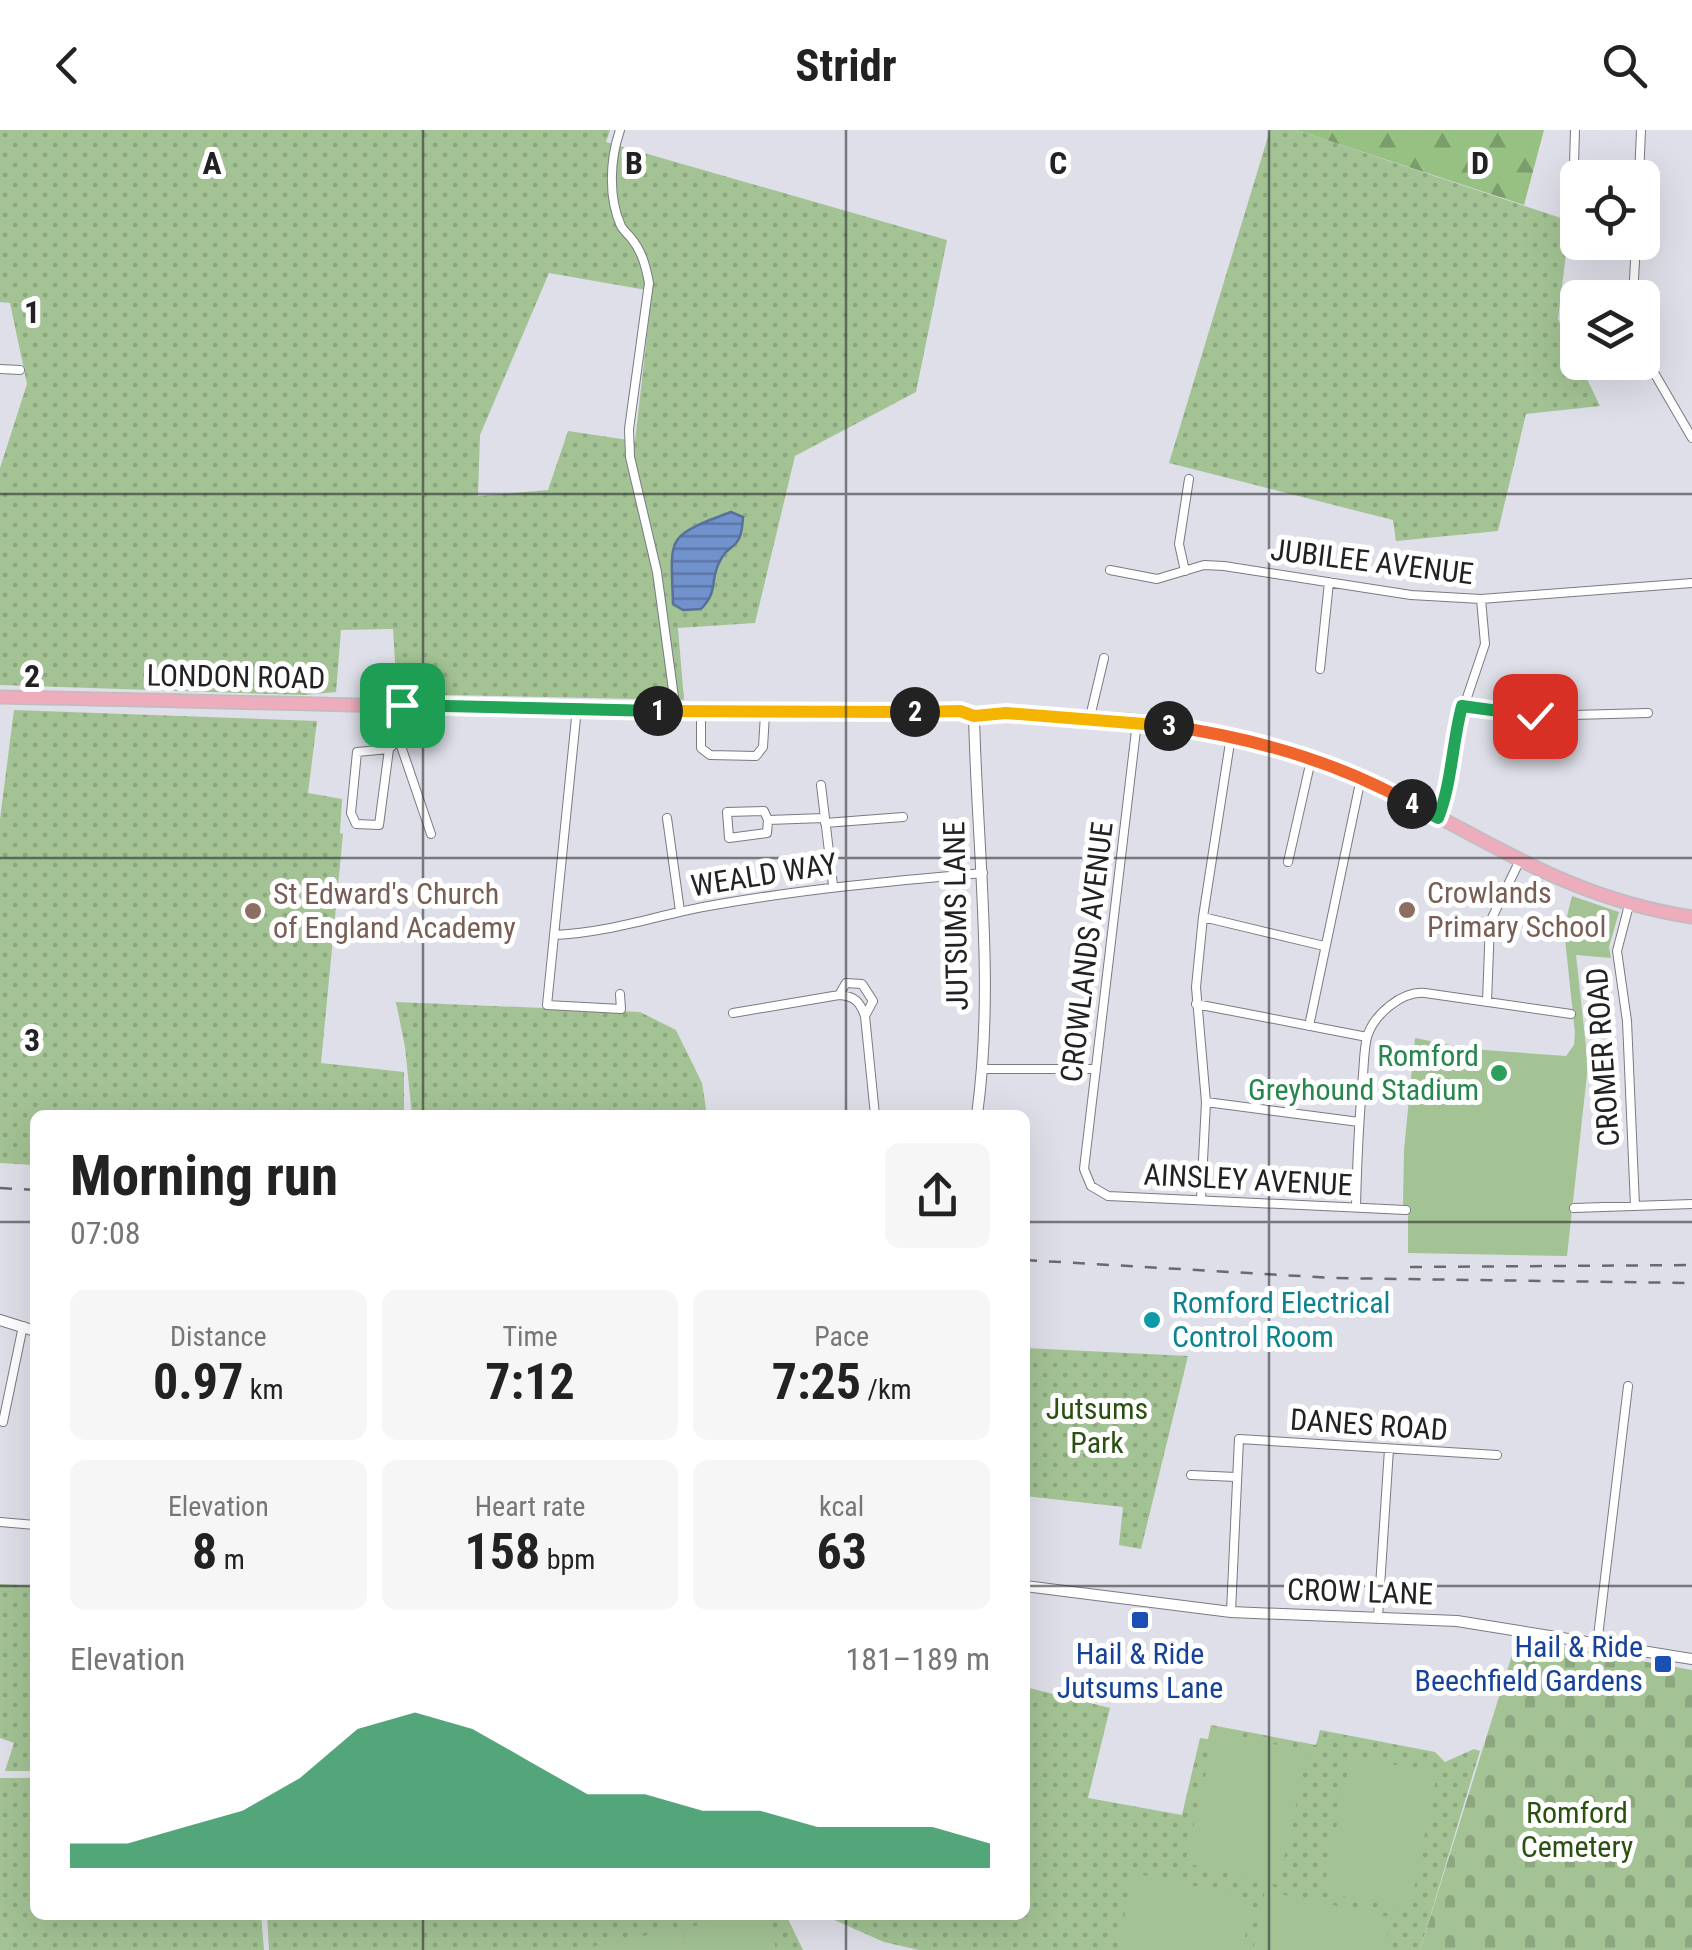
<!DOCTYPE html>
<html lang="en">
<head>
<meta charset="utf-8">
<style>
	body { margin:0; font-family:"Roboto Condensed",sans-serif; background:#f6f6f6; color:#222; height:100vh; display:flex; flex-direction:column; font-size:38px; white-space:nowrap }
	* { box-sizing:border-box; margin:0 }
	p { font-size:32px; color:#767676 }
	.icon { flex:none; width:55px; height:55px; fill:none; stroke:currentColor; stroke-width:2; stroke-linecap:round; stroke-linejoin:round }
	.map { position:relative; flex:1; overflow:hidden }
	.panel { position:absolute; left:30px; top:980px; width:1000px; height:810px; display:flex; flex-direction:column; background:#fff; border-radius:15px; box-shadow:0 10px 40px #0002 }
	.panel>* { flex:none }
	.fabs { position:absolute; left:1560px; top:30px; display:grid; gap:20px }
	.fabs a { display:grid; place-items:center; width:100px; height:100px; border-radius:15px; background:#fff; box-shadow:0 10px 40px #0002; font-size:50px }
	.pin { position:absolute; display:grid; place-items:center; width:85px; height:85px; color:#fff; margin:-42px; border-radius:20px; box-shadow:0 5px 15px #0006 }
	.km { position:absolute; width:50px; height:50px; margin:-25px; border-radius:50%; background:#222; color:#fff; font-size:28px; line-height:50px; text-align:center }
	.round { display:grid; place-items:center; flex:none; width:105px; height:105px; border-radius:15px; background:#f6f6f6 }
	.headline { display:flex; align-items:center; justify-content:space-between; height:170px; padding:0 40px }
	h1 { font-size:55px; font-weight:700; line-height:75px }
	.stats { display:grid; grid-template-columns:repeat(3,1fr); gap:15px; height:170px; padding:10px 40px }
	.stats div { display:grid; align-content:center; border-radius:15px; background:#f6f6f6; text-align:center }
	.stats b { font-size:50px; font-weight:700 }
	.stats small { font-size:28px; font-weight:400 }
	.stats p { font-size:28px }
	.chart { height:280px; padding:20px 40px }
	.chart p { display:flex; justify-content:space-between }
	.chart svg { width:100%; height:180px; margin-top:10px; fill:#0b8043; opacity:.7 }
	header { display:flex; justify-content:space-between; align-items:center; height:130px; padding:0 40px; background:#fff; font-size:45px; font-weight:700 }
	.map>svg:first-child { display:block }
	.green { fill:url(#green-dots); fill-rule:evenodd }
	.forest { fill:url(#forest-firs) }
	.cemetery { fill:url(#cemetery-stones) }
	.pitch { fill:#a3c394 }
	.water { fill:url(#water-rules); stroke:#59709b; stroke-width:2.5 }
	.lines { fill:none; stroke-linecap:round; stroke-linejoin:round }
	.minor-casing { stroke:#7a7a83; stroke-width:10 }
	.tertiary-casing { stroke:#7a7a83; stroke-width:12 }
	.primary-casing { stroke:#bdbdbe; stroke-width:15 }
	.minor { stroke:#fff; stroke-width:8 }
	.tertiary { stroke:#fff; stroke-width:10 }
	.primary { stroke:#eeadbd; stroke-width:12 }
	.rail { stroke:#69696e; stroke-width:2.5; stroke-dasharray:12 12; stroke-linecap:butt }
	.split-1-casing { stroke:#fff; stroke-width:20 }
	.split-2-casing { stroke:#fff; stroke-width:20 }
	.split-3-casing { stroke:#fff; stroke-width:20 }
	.split-4-casing { stroke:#fff; stroke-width:20 }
	.split-5-casing { stroke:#fff; stroke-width:20 }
	.split-1 { stroke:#22a559; stroke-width:12 }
	.split-2 { stroke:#f5b400; stroke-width:12 }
	.split-3 { stroke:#f5b400; stroke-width:12 }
	.split-4 { stroke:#f0652b; stroke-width:12 }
	.split-5 { stroke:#22a559; stroke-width:12 }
	.grid { fill:none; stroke:#222225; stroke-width:2.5; stroke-opacity:0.55 }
	.education-dot { fill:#8d6e63; stroke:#fff; stroke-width:4 }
	.leisure-dot { fill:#2e9e5b; stroke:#fff; stroke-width:4 }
	.culture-dot { fill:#0f9aa8; stroke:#fff; stroke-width:4 }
	.transit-dot { fill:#1a4fb4; stroke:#fff; stroke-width:4 }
	.labels { text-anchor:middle; stroke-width:10; stroke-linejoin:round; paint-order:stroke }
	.street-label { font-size:30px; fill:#222225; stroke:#fff }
	.education-label { font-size:30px; fill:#785e54; stroke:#fff; text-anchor:start }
	.leisure-label { font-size:30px; fill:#27864d; stroke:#fff; text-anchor:end }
	.culture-label { font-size:30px; fill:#0d838f; stroke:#fff; text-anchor:start }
	.park-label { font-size:30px; fill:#2a5111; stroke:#fff }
	.transit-label { font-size:30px; fill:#164399; stroke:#fff; text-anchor:end }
	.grid-label { font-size:32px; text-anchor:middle; font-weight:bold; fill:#222225; stroke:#fff; stroke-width:10; stroke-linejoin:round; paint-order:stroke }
</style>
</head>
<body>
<header><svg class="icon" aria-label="back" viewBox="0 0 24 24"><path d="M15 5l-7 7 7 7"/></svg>Stridr<svg class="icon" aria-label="search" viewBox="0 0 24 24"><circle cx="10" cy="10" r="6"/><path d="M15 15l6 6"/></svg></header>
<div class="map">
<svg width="1692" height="1820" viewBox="0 0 1692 1820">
	<defs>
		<pattern id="green-dots" width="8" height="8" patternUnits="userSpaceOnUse" patternTransform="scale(2.5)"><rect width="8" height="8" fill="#a3c394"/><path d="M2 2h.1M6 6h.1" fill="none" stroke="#8ca77f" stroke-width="1.8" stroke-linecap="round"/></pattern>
		<pattern id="forest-firs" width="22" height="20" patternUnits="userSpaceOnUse" patternTransform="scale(2.5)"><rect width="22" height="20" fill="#97c183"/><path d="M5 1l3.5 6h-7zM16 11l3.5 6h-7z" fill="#7b9c6b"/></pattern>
		<pattern id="cemetery-stones" width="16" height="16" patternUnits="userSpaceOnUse" patternTransform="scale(2.5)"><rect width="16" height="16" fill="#a3c394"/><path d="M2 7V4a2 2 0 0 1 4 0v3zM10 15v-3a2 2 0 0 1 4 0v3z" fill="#8ca77f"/></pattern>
		<pattern id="water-rules" width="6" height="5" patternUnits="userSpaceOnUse" patternTransform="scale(2.5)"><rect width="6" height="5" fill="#7192cd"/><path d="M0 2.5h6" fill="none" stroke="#5c77a6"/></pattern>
	</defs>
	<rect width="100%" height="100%" fill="#dedfe8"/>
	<path class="green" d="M0 0H610L606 12 947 110 916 262 795 326 755 493 678 498 684 570 397 564 393 499 341 500 336 562 303 565 0 555V338L27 254 10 173 0 172ZM549 143 652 161 635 311 568 301 548 360 478 366 480 305Z
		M1270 0H1296L1570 91 1558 189 1600 276 1526 284 1498 401 1396 411 1393 390 1169 333Z
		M14 580 317 591 308 663 342 669 340 703 343 704 321 933 404 942V985H35V1035L0 1033V689Z
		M396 872 640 882 676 900 702 953 707 985H412L405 917Z
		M1025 1218 1188 1226 1141 1419 1119 1415 1123 1377 1025 1366Z
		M0 1454 35 1456V1641H5L14 1613 0 1608Z
		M1025 1557 1110 1578 1088 1668 1182 1685 1200 1608 1208 1609 1211 1595 1316 1615 1320 1600 1435 1622 1445 1632 1474 1619 1480 1621 1420 1820H919L884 1812 823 1785H1025Z
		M0 1648H35V1785H261L264 1820H0Z
		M267 1785H786L803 1820H269Z"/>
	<path class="forest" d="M1296 0H1544L1524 75Z"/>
	<path class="cemetery" d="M1517 1509 1692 1540V1820H1420Z"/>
	<path class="pitch" d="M1572 766 1619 782 1609 817 1611 828 1576 825 1588 935 1567 1126 1408 1123V1086L1403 1074 1404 1020 1415 908 1471 919 1566 926 1574 915 1575 903 1565 809V794Z
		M1216 1601 1308 1622 1278 1755 1185 1733Z
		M1351 1626 1437 1643 1410 1780 1323 1762Z
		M1134 1743 1253 1769 1242 1820H1117Z
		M1265 1761 1390 1787 1384 1820H1253Z
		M745 1785H769L776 1820H687L682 1799Z
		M676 1799 681 1820H591L590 1817Z"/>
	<path class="water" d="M731 382 743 387C741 425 729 409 718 435 710 454 718 461 701 479L683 480 673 474C671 406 664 407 731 382Z"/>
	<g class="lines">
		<defs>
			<path id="minor" d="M620 0C610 29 608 67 621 96 623 100 628 104 631 108 642 121 646 137 649 153L629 299 630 327 657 442 676 582
				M1639 48 1641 0
				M1566 70 1574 34 1575 0
				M1633 168 1636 112
				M1642 222 1692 308
				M0 239 20 240
				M1110 440 1157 449 1204 435 1224 436 1411 465 1481 469 1692 453
				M1185 441 1179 414 1189 349
				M1320 539 1329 452
				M402 575 401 616 431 704
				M1461 577 1535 586 1648 583
				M577 578 547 875 621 879 620 864
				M701 583V618L710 625 756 626 763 617 765 584
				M1090 587 1104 528
				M1137 592 1084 1039 1091 1056 1108 1066 1406 1080
				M389 619 357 622 351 683 356 694 379 695 389 619 400 608
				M821 655 833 755
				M1439 687 1447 667 1453 609 1485 514 1481 469
				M667 688 680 781
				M768 690 764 681 727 682 729 708 767 703 768 690 824 688
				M825 693 903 687
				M1288 732 1311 630
				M1629 775 1617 821 1627 891 1635 1076
				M1203 787 1324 816
				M554 805C610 803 660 784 714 775 804 759 892 751 983 743
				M839 865 846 853 862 854 873 871 865 886
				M1487 872 1490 792 1519 732
				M1196 874 1367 907
				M733 883 839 865C855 866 860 872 865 886L875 985
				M1309 896 1361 648
				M983 939H1096
				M1206 972 1359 992
				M1201 1069 1206 972 1196 857 1203 787 1231 606
				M1356 1077C1357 1033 1359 989 1363 945 1364 933 1364 919 1367 907 1374 884 1402 861 1425 863L1571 884
				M1574 1078 1692 1074
				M3 1292 23 1196
				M1191 1345 1236 1347
				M0 1392 35 1395
				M1231 1482 1239 1309 1497 1325
				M1378 1487 1389 1319
				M1597 1515 1628 1256"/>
			<path id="tertiary" d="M974 586C977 719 995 853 977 985
				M0 1190 35 1201
				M1025 1456 1231 1482 1457 1491 1692 1529"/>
			<path id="primary" d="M0 567C320 573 640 585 960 581 983 590 1010 583 1035 585 1105 588 1179 590 1247 610 1293 624 1340 638 1384 659 1493 712 1567 768 1692 787"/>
		</defs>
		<use href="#minor" class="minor-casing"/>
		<use href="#tertiary" class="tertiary-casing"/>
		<use href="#primary" class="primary-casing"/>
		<use href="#minor" class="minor"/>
		<use href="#tertiary" class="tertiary"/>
		<use href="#primary" class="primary"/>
		<path class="rail" d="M0 1058 35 1060
			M1025 1130 1333 1148 1692 1153
			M1410 1137 1692 1135"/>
	</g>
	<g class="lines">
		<defs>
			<path id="split-1" d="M402 575 658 581"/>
			<path id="split-2" d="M658 581 915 582"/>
			<path id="split-3" d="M915 582 960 581 974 586 1006 583 1169 596"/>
			<path id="split-4" d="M1169 596C1253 608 1338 632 1412 674"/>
			<path id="split-5" d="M1412 674 1438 688C1452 653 1452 613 1462 576L1535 586"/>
		</defs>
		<use href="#split-1" class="split-1-casing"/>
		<use href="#split-2" class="split-2-casing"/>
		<use href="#split-3" class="split-3-casing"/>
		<use href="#split-4" class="split-4-casing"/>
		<use href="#split-5" class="split-5-casing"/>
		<use href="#split-1" class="split-1"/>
		<use href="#split-2" class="split-2"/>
		<use href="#split-3" class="split-3"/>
		<use href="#split-4" class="split-4"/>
		<use href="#split-5" class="split-5"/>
	</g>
	<path class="grid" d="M423 0V985M846 0V985M1269 0V1820M0 364H1692M0 728H1692M0 1092H35M1025 1092H1692M0 1456H35M1025 1456H1692M423 1785V1820M846 1785V1820"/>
	<g class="education-dot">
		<circle cx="1407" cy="780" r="10"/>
		<circle cx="253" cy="781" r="10"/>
	</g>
	<circle class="leisure-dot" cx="1499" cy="943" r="10"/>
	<circle class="culture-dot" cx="1152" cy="1190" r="10"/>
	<g class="transit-dot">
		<rect x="1130" y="1480" width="20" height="20" rx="5"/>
		<rect x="1653" y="1524" width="20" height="20" rx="5"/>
	</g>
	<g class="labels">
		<g class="street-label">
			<text transform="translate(1372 432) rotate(7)" y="10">JUBILEE AVENUE</text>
			<text transform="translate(236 547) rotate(1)" y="10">LONDON ROAD</text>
			<text transform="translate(764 745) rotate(-9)" y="10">WEALD WAY</text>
			<text transform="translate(956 786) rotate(-91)" y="10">JUTSUMS LANE</text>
			<text transform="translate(1087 822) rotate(-83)" y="10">CROWLANDS AVENUE</text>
			<text transform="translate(1603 927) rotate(-94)" y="10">CROMER ROAD</text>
			<text transform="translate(1248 1050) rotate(3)" y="10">AINSLEY AVENUE</text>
			<text transform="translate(1369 1295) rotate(4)" y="10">DANES ROAD</text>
			<text transform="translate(1360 1462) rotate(2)" y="10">CROW LANE</text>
		</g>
		<g class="education-label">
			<text x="1427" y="773">Crowlands<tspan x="1427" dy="34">Primary School</tspan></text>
			<text x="273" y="774">St Edward's Church<tspan x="273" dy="34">of England Academy</tspan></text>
		</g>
		<g class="leisure-label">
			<text x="1479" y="936">Romford<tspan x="1479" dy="34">Greyhound Stadium</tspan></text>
		</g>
		<g class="culture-label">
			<text x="1172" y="1183">Romford Electrical<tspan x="1172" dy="34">Control Room</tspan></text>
		</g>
		<g class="park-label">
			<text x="1097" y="1289">Jutsums<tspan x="1097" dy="34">Park</tspan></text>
			<text x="1577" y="1693">Romford<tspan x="1577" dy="34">Cemetery</tspan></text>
		</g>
		<g class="transit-label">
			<text x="1643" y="1527">Hail &amp; Ride<tspan x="1643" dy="34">Beechfield Gardens</tspan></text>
			<text x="1140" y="1534" text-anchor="middle">Hail &amp; Ride<tspan x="1140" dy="34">Jutsums Lane</tspan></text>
		</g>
	</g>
	<g class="grid-label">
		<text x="212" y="44">A</text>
		<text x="634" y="44">B</text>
		<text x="1058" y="44">C</text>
		<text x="1480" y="44">D</text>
		<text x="32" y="193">1</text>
		<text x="32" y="557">2</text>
		<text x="32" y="921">3</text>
	</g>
</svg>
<div class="fabs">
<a><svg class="icon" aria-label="locate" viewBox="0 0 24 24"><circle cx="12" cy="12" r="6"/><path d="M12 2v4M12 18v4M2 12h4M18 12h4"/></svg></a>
<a><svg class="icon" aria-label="layers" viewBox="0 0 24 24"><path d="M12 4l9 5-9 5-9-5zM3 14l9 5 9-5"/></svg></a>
</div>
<div class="pin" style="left:402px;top:575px;background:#1e9e55"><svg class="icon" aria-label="arrive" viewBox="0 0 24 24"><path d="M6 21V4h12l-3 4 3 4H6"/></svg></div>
<div class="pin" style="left:1535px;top:586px;background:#d93025"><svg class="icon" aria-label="check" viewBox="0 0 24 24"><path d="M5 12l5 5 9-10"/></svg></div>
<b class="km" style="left:658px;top:581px">1</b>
<b class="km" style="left:915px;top:582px">2</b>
<b class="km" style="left:1169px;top:596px">3</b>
<b class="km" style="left:1412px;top:674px">4</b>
<section class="panel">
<div class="headline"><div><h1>Morning run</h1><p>07:08</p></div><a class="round"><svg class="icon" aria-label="share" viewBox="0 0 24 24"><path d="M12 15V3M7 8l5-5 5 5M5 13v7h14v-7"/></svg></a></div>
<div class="stats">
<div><p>Distance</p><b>0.97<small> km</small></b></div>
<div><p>Time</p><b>7:12</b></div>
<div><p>Pace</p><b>7:25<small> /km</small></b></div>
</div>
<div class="stats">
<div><p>Elevation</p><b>8<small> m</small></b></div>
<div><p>Heart rate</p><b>158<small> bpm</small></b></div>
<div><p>kcal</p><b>63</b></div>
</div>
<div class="chart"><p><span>Elevation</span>181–189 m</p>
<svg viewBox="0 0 160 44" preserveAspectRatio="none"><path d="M0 44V38L10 38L20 34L30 30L40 22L50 10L60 6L70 10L80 18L90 26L100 26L110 30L120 30L130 34L140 34L150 34L160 38V44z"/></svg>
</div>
</section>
</div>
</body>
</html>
